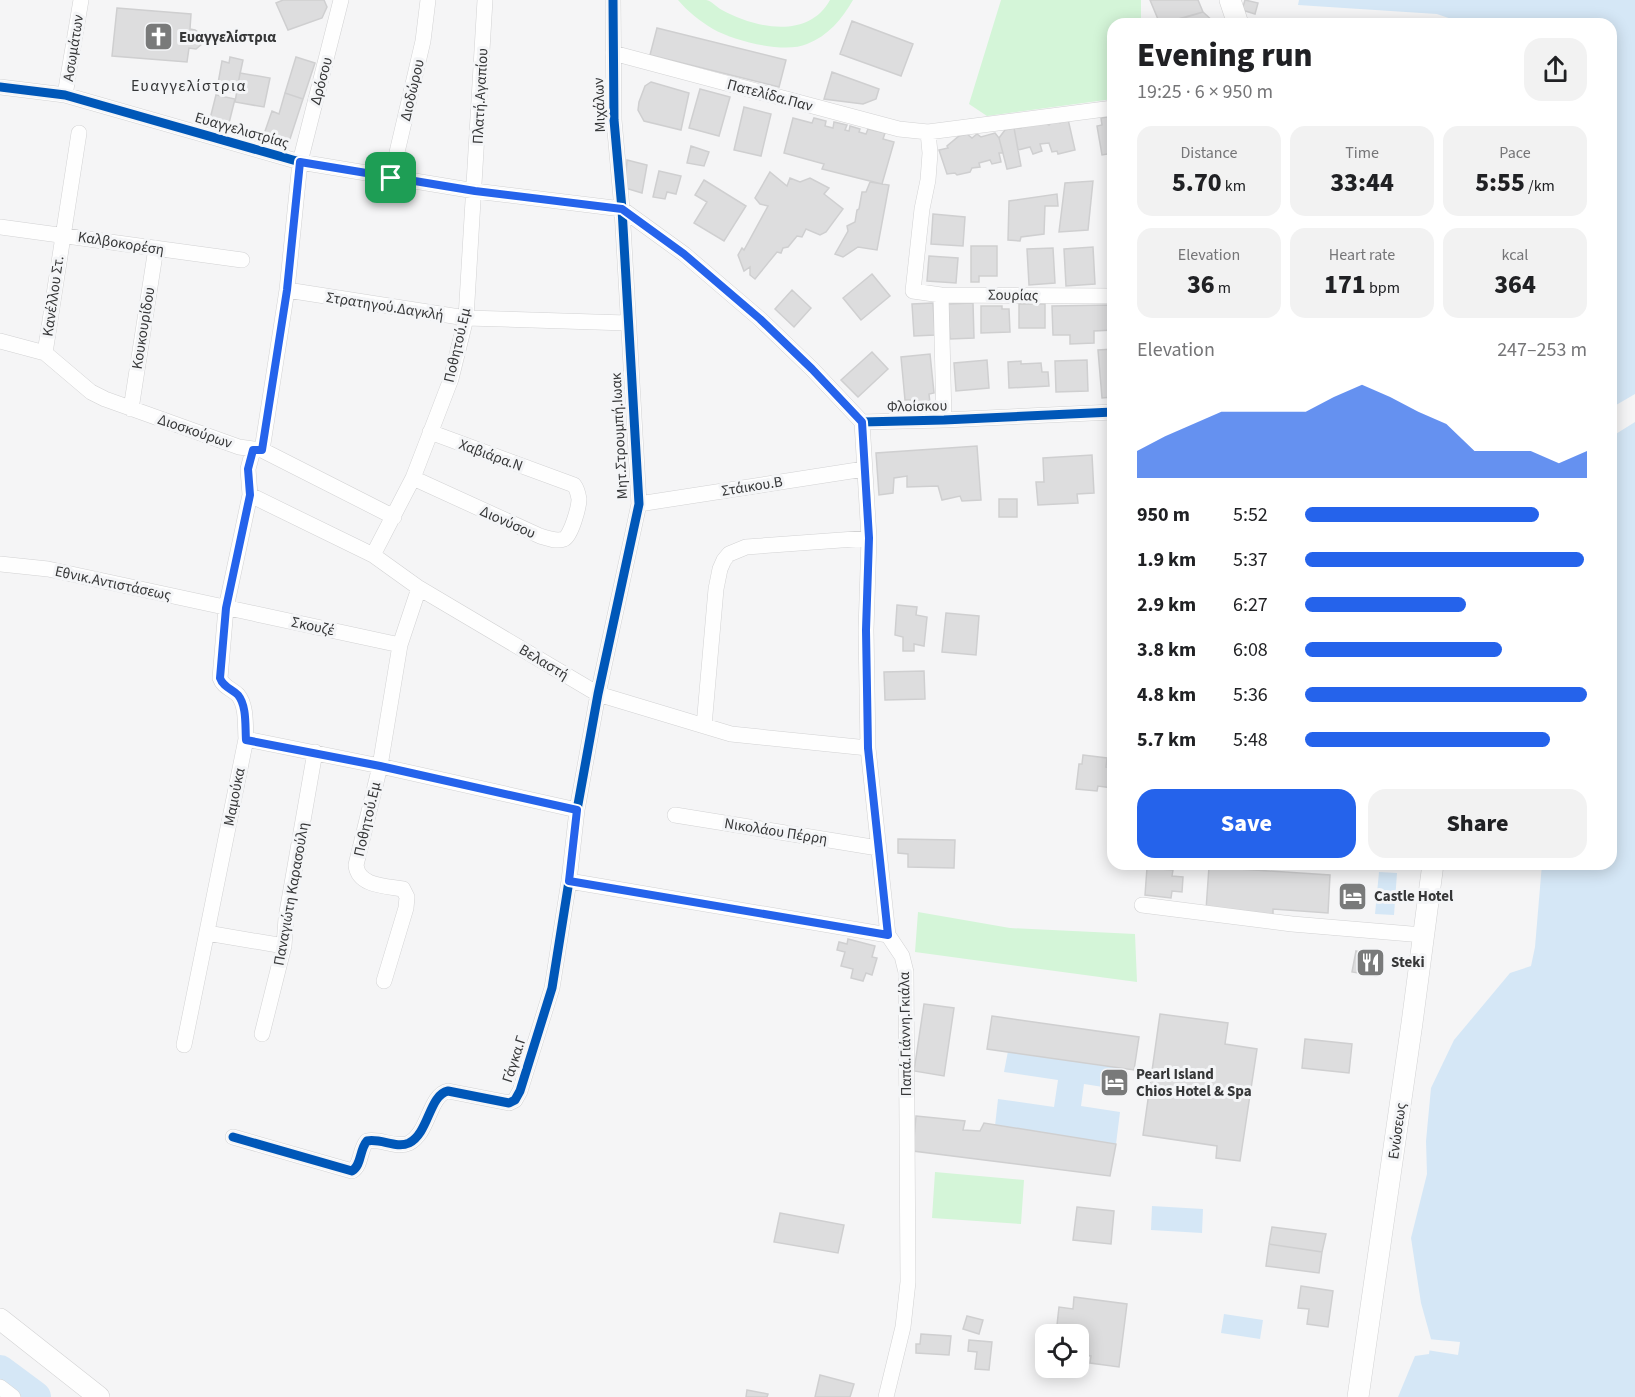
<!DOCTYPE html>
<html lang="en">
<head>
<meta charset="utf-8">
<style>
	body { margin:0; font-family:"Source Sans 3",sans-serif; background:#f2f2f2; color:#202124; height:100vh; display:flex; flex-direction:column; font-size:22px; white-space:nowrap }
	* { box-sizing:border-box; margin:0 }
	p { font-size:20px; color:#757577 }
	.icon { flex:none; width:33px; height:33px; fill:none; stroke:currentColor; stroke-width:2; stroke-linecap:round; stroke-linejoin:round }
	.map { position:relative; flex:1; overflow:hidden }
	.details { position:absolute; left:1107px; top:18px; width:510px; height:852px; display:flex; flex-direction:column; background:#fff; border-radius:18px; box-shadow:0 3px 15px #0003 }
	.details>* { flex:none }
	.controls { position:absolute; left:1035px; top:1324px; display:grid; gap:12px }
	.controls a { display:grid; place-items:center; width:54px; height:54px; border-radius:12px; background:#fff; box-shadow:0 3px 15px #0003; font-size:30px }
	.pin { position:absolute; display:grid; place-items:center; width:51px; height:51px; color:#fff; margin:-26px; border-radius:12px; box-shadow:0 3px 9px #0006 }
	.round { display:grid; place-items:center; flex:none; width:63px; height:63px; border-radius:18px; background:#f2f2f2 }
	.head { display:flex; align-items:center; justify-content:space-between; height:102px; padding:0 30px }
	h1 { font-size:33px; font-weight:800; line-height:45px }
	.figures { display:grid; grid-template-columns:repeat(3,1fr); gap:9px; height:102px; padding:6px 30px }
	.figures div { display:grid; align-content:center; border-radius:15px; background:#f2f2f2; text-align:center }
	.figures b { font-size:26px; font-weight:800 }
	.figures small { font-size:16px; font-weight:400 }
	.figures p { font-size:16px }
	.chart { height:168px; padding:12px 30px }
	.chart p { display:flex; justify-content:space-between }
	.chart svg { width:100%; height:108px; margin-top:6px; fill:#2563eb; opacity:.7 }
	.cta { display:flex; gap:12px; margin-top:auto; padding:12px 30px }
	.cta a { flex:1; height:69px; border-radius:18px; background:#2563eb; color:#fff; font-size:24px; font-weight:800; line-height:69px; text-align:center }
	.cta a+a { background:#f2f2f2; color:#202124 }
	ul { padding:0 30px; list-style:none; font-size:20px }
	li { display:grid; grid-template-columns:96px 72px 1fr; align-items:center; height:45px }
	li i { height:15px; border-radius:8px; background:#2563eb }
	.map>svg:first-child { display:block }
	.green { fill:#d4f5d8 }
	.water { fill:#d5e7f6 }
	.pier { fill:#f5f5f6 }
	.lines { fill:none; stroke-linecap:round; stroke-linejoin:round }
	.river { stroke:#d5e7f6; stroke-width:32 }
	.building { fill:#ddddde; stroke:#cfcfd0; stroke-width:1.5 }
	.minor-casing { stroke:#d2d2d3; stroke-width:16 }
	.secondary-casing { stroke:#d2d2d3; stroke-width:22 }
	.minor { stroke:#fefefe; stroke-width:15 }
	.secondary { stroke:#fefefe; stroke-width:21 }
	.cycleway-casing { stroke:#f4f5f7; stroke-width:13 }
	.cycleway { stroke:#0057b8; stroke-width:9 }
	.route-casing { stroke:#fff; stroke-width:12 }
	.route { stroke:#2563eb; stroke-width:8 }
	.labels { text-anchor:middle; stroke-width:6; stroke-linejoin:round; paint-order:stroke }
	.poi-label { font-size:15px; font-weight:bold; fill:#363738; stroke:#f4f5f7; text-anchor:start }
	.street-label { font-size:15px; fill:#363738; stroke:#f4f5f7 }
	.neighbourhood-label { font-size:16px; letter-spacing:1.5px; fill:#343536; stroke:#f4f5f7 }
</style>
</head>
<body>
<div class="map">
<svg width="1635" height="1397" viewBox="0 0 1635 1397">
	<rect width="100%" height="100%" fill="#f5f5f6"/>
	<path class="green" d="M678 0C687 0 697 0 706 0 712 1 716 7 722 10 755 28 808 40 830 0H853C842 19 828 36 807 44 785 54 734 41 713 29 700 21 688 12 678 0Z
		M1001 0H1141V24H1113V99L987 116 969 104Z
		M918 912 1010 928 1135 934 1137 982 915 952Z
		M935 1172 1024 1180 1021 1224 932 1218Z"/>
	<path class="water" d="M1299 0H1635V394L1611 408V24H1461L1460 22 1437 14 1298 5Z
		M1635 422V1397H1398L1415 1356 1429 1354 1431 1339 1421 1303 1411 1238 1427 1174 1426 1141 1431 1088 1454 1040 1510 973 1531 966 1535 947 1542 864H1611V437Z
		M1379 872 1397 873 1394 915 1375 914Z
		M1008 1051 1125 1068 1122 1090 1084 1084 1081 1106 1120 1112 1116 1144 995 1126 998 1099 1054 1107 1058 1080 1004 1072Z
		M1152 1206 1203 1209 1202 1233 1151 1230Z
		M1224 1314 1263 1320 1260 1339 1221 1333Z"/>
	<path class="pier" d="M1428 1339 1460 1342 1458 1355 1427 1350Z"/>
	<g class="lines">
		<path class="river" d="M0 1371 35 1397"/>
	</g>
	<path class="building" d="M283 0H324L327 7 322 18 288 30 276 3Z
		M1150 0H1198L1203 12 1160 24Z
		M1245 0 1258 3 1255 14 1242 10Z
		M117 8 191 14 190 29 195 30 201 34 202 44 196 49 189 48 187 62 112 56Z
		M1203 12 1216 24H1178L1177 20Z
		M852 21 913 44 901 76 840 54Z
		M657 28 786 60 779 87 650 55Z
		M230 57 243 60 236 93 217 89 222 61 229 63Z
		M296 57 315 63 303 99 285 93Z
		M832 72 879 89 876 99 863 104 824 99Z
		M240 73 270 78 264 107 235 102Z
		M651 82 689 93 681 130 644 121 638 110 639 102 645 86Z
		M700 89 730 97 719 136 689 128Z
		M285 93 303 99 288 145 263 137 272 111 279 114Z
		M216 95 235 99 228 127 209 123Z
		M744 107 771 114 761 156 734 150Z
		M1113 116V153L1102 155 1097 126 1102 125 1101 118Z
		M793 118 812 123 814 118 826 121 825 126 833 128 834 122 847 125 845 130 849 131 850 126 860 129 859 132 866 134 868 129 885 133 883 139 894 142 882 184 822 169 824 164 784 153Z
		M1054 119 1060 123 1068 119 1075 150 1058 154 1057 151 1052 152 1049 143 1040 144 1042 151 1033 154 1030 147 1018 150 1014 128H1021L1025 125 1044 122 1049 125Z
		M1014 128 1021 166 1007 169 999 138 1005 130Z
		M995 133 999 138 1003 153H999L1001 162 992 164 990 160 979 163 980 167 972 168 970 172 957 175 955 173 947 174 939 150 948 148 947 146 959 136 967 134 972 138 977 134 981 137Z
		M691 146 709 152 704 166 687 163Z
		M627 160 647 165 642 193 625 188Z
		M659 171 681 176 676 194 667 192 665 199 653 197Z
		M770 172 787 186 790 178 800 182 810 178 829 188 824 194 843 209 826 232 820 235 806 229 802 237 797 236 788 247 783 248 781 253 777 252 755 279 750 275V267L744 271 738 255 742 248 744 250 768 206 760 204 755 198Z
		M704 180 746 206 724 241 694 223 707 202 695 195Z
		M1093 181 1088 230 1059 232 1065 183Z
		M870 182 889 185 877 250 858 247 843 257 835 254 848 231 847 226 855 222 857 210 859 209 862 192H866Z
		M1057 194 1058 206H1045L1044 234 1021 237 1020 241 1008 240 1009 201Z
		M933 214 965 217 963 246 931 244Z
		M971 246H997V276H979V282H971Z
		M1093 247 1095 284 1066 286 1064 249Z
		M1053 248 1055 283 1029 285 1027 249Z
		M929 256 958 258 956 283 927 281Z
		M872 274 890 296 861 320 843 298Z
		M792 290 811 308 794 327 775 309Z
		M933 303 935 335 914 336 912 304Z
		M973 303 974 338 950 339 948 304Z
		M1019 304H1045V328H1019Z
		M1113 305V330L1094 331V343L1070 344V335H1053L1052 306Z
		M981 306H1002V309H1009L1010 332 981 333Z
		M1113 349V397L1102 398 1098 350Z
		M872 352 888 369 858 397 841 380Z
		M930 354 934 393 929 394 930 403 912 405 911 400H905L901 357Z
		M987 360 989 388 956 391 954 363Z
		M1087 360 1088 391 1056 392 1055 361Z
		M1021 361V364L1041 363 1042 372H1048L1049 386 1009 388 1008 362Z
		M977 446 981 500 962 501 960 496 942 500 938 486 907 487V476L894 478 893 493 879 495 876 453Z
		M1092 455 1094 493 1077 494 1078 503 1038 505 1036 482H1044L1043 458Z
		M999 499H1017V517H999Z
		M897 605 917 607 916 615 927 617 924 646 914 644V651H903V637L895 635Z
		M946 613 979 616 976 655 942 652Z
		M924 671 925 699 885 700 884 672Z
		M1083 755 1107 758 1106 767 1113 768 1112 788 1098 786 1097 791 1076 789 1079 764H1082Z
		M898 839 955 840 954 868 908 867V854L898 853Z
		M1209 867 1330 875 1328 913 1273 909V915L1206 910Z
		M1147 868 1173 870 1172 876 1183 877 1182 892 1172 891 1171 898 1145 895Z
		M848 939 875 946 872 957 877 958 872 975 866 973 863 981 851 978 853 969 841 966 845 952 837 950 839 942 847 944Z
		M1356 951 1380 956 1376 976 1352 972Z
		M924 1004 954 1008 944 1076 914 1071Z
		M1160 1014 1228 1023 1225 1044 1257 1049 1240 1161 1216 1158 1217 1146 1143 1135Z
		M992 1016 1139 1037 1134 1070 987 1049Z
		M1305 1039 1352 1044 1349 1073 1302 1068Z
		M916 1116 965 1121 963 1130 980 1131 984 1123 1116 1144 1110 1176 913 1151Z
		M1077 1207 1114 1211 1111 1244 1073 1240Z
		M780 1213 844 1225 838 1253 774 1242Z
		M1272 1227 1326 1234 1322 1252 1269 1244Z
		M1269 1244 1322 1252 1319 1273 1266 1266Z
		M1301 1286 1333 1291 1328 1327 1307 1324 1309 1309 1298 1308Z
		M1074 1297 1127 1304 1119 1367 1090 1363 1091 1356 1083 1355 1085 1338 1078 1337V1335L1056 1334 1059 1307 1073 1309Z
		M967 1316 983 1320 979 1334 963 1329Z
		M921 1334 951 1336 949 1355 916 1353V1344H920Z
		M969 1340 992 1342 989 1370 975 1369 977 1352 968 1351Z
		M820 1375 854 1384 850 1397H815Z
		M747 1390 768 1394 767 1397H746Z"/>
	<g class="lines">
		<defs>
			<path id="minor" d="M613 53 899 129 928 132 1113 108
				M0 87 65 95 300 162 475 191 622 209 684 254 760 319 812 369 862 422 944 420 1113 412
				M65 95 81 0
				M928 132 930 153 928 180 922 209 913 291 941 295 1113 296
				M391 178 423 41 428 0
				M0 227 242 260
				M287 290 466 318 627 323
				M941 295 944 420
				M0 341 45 353 91 392 105 399 239 447 262 450 394 517
				M45 353 79 133
				M131 409 156 248
				M862 422 869 538 866 630 868 748 888 935 902 956 906 972 908 1282 903 1327 886 1397
				M262 450 287 290 300 162 341 0
				M413 478 540 536C547 538 556 542 564 539 571 536 579 507 579 499 578 493 577 489 574 485L430 432
				M250 495 373 555 419 588 598 694 731 734 868 748
				M639 504 864 469
				M373 555 413 478 451 379 466 318 485 0
				M0 564 48 569 400 645
				M704 726 716 589 720 569 724 560 729 554 746 547 869 538
				M246 739 380 766 577 810
				M675 815 878 848
				M569 881 888 935
				M1142 905 1292 924 1423 935
				M207 933 284 946
				M384 981 406 908 407 897 403 889C385 886 358 886 356 865L380 766 400 645 419 588
				M262 1034 284 946 286 918 315 752
				M184 1045 246 739C245 726 247 706 238 695 232 689 223 687 220 678L226 608 250 495 248 469 253 450
				M233 1137 352 1171C362 1165 359 1150 367 1141 381 1138 396 1149 409 1143 429 1133 429 1095 448 1091L509 1103 515 1100 520 1091 552 988 569 881 577 810 598 694 639 504 622 209 614 120 613 0
				M0 1387 13 1397"/>
			<path id="secondary" d="M1230 0 1238 24
				M0 1319 99 1397
				M1358 1397 1412 1023 1433 864"/>
		</defs>
		<use href="#minor" class="minor-casing"/>
		<use href="#secondary" class="secondary-casing"/>
		<use href="#minor" class="minor"/>
		<use href="#secondary" class="secondary"/>
		<defs>
			<path id="cycleway" d="M0 87 65 95 300 162 475 191 622 209 684 254 760 319 812 369 862 422 944 420 1113 412
				M233 1137 352 1171C362 1165 359 1150 367 1141 381 1138 396 1149 409 1143 429 1133 429 1095 448 1091L509 1103 515 1100 520 1091 552 988 569 881 577 810 598 694 639 504 622 209 614 120 613 0"/>
		</defs>
		<use href="#cycleway" class="cycleway-casing"/>
		<use href="#cycleway" class="cycleway"/>
	</g>
	<g class="lines">
		<defs>
			<path id="route" d="M300 162 475 191 622 209 684 254 760 319 812 369 862 422 869 538 866 630 868 748 888 935 569 881 577 810 380 766 246 740C245 726 247 706 238 695 232 689 223 687 220 678L226 608 250 495 248 469 253 450H262L287 290Z"/>
		</defs>
		<use href="#route" class="route-casing"/>
		<use href="#route" class="route"/>
	</g>
	<defs>
		<symbol id="church-square" viewBox="-11 -11 22 22"><rect x="-9" y="-9" width="18" height="18" rx="4" fill="#797a7a" stroke="#f4f5f7"/><path d="M-1.2-6h2.4v3.5h3.3v2.4h-3.3V6h-2.4V-.1h-3.3v-2.4h3.3Z" fill="#fff"/></symbol>
		<symbol id="hotel-square" viewBox="-11 -11 22 22"><rect x="-9" y="-9" width="18" height="18" rx="4" fill="#797a7a" stroke="#f4f5f7"/><path d="M-6-4.5h1.5V1H6V5H4.5V3h-9V5H-6ZM-4 0a1.8 1.8 0 1 1 3.6 0ZM.5 0V-2.5h3Q6-2.5 6 0Z" fill="#fff"/></symbol>
		<symbol id="restaurant-square" viewBox="-11 -11 22 22"><rect x="-9" y="-9" width="18" height="18" rx="4" fill="#797a7a" stroke="#f4f5f7"/><path d="M-5-6h1v4h1v-4h1v4h1v-4h1v5L-1.5 .5V6h-2V.5L-5-1ZM5-6V6H3V1.5H1.5Q1.5-4 5-6Z" fill="#fff"/></symbol>
	</defs>
	<g fill-rule="evenodd">
		<use href="#church-square" x="142" y="20" width="33" height="33"/>
		<use href="#hotel-square" x="1336" y="880" width="33" height="33"/>
		<use href="#restaurant-square" x="1354" y="946" width="33" height="33"/>
		<use href="#hotel-square" x="1098" y="1066" width="33" height="33"/>
	</g>
	<g class="labels">
		<g class="poi-label">
			<text x="179" y="42">Ευαγγελίστρια</text>
			<text x="1374" y="901">Castle Hotel</text>
			<text x="1391" y="967">Steki</text>
			<text x="1136" y="1079">Pearl Island<tspan x="1136" dy="17">Chios Hotel &amp; Spa</tspan></text>
		</g>
		<g class="street-label">
			<text transform="translate(73 48) rotate(-81)" y="5">Ασωμάτων</text>
			<text transform="translate(321 81) rotate(-75)" y="5">Δρόσου</text>
			<text transform="translate(412 90) rotate(-77)" y="5">Διοδώρου</text>
			<text transform="translate(770 95) rotate(15)" y="5">Πατελίδα.Παν</text>
			<text transform="translate(480 96) rotate(-87)" y="5">Πλατή.Αγαπίου</text>
			<text transform="translate(599 105) rotate(-92)" y="5">Μιχάλων</text>
			<text transform="translate(242 130) rotate(16)" y="5">Ευαγγελιστρίας</text>
			<text transform="translate(121 243) rotate(9)" y="5">Καλβοκορέση</text>
			<text transform="translate(1013 295) rotate(1)" y="5">Σουρίας</text>
			<text transform="translate(53 296) rotate(-82)" y="5">Κανέλλου Στ.</text>
			<text transform="translate(385 306) rotate(9)" y="5">Στρατηγού.Δαγκλή</text>
			<text transform="translate(143 328) rotate(-81)" y="5">Κουκουρίδου</text>
			<text transform="translate(457 345) rotate(-77)" y="5">Ποθητού.Εμ</text>
			<text transform="translate(917 406) rotate(-1)" y="5">Φλοίσκου</text>
			<text transform="translate(195 431) rotate(19)" y="5">Διοσκούρων</text>
			<text transform="translate(619 436) rotate(-93)" y="5">Μητ.Στρουμπή.Ιωακ</text>
			<text transform="translate(491 455) rotate(20)" y="5">Χαβιάρα.Ν</text>
			<text transform="translate(752 486) rotate(-9)" y="5">Στάικου.Β</text>
			<text transform="translate(508 522) rotate(24)" y="5">Διονύσου</text>
			<text transform="translate(113 583) rotate(12)" y="5">Εθνικ.Αντιστάσεως</text>
			<text transform="translate(313 626) rotate(12)" y="5">Σκουζέ</text>
			<text transform="translate(544 662) rotate(31)" y="5">Βελαστή</text>
			<text transform="translate(234 797) rotate(-79)" y="5">Μαμούκα</text>
			<text transform="translate(367 819) rotate(-77)" y="5">Ποθητού.Εμ</text>
			<text transform="translate(776 831) rotate(9)" y="5">Νικολάου Πέρρη</text>
			<text transform="translate(291 894) rotate(-80)" y="5">Παναγιώτη Καρασούλη</text>
			<text transform="translate(905 1034) rotate(-91)" y="5">Παπά.Γιάννη.Γκιάλα</text>
			<text transform="translate(514 1059) rotate(-72)" y="5">Γάγκα.Γ</text>
			<text transform="translate(1397 1131) rotate(-82)" y="5">Ενώσεως</text>
		</g>
		<g class="neighbourhood-label">
			<text x="189" y="91">Ευαγγελίστρια</text>
		</g>
	</g>
</svg>
<div class="controls">
<a><svg class="icon" aria-label="locate" viewBox="0 0 24 24"><circle cx="12" cy="12" r="6"/><path d="M12 2v4M12 18v4M2 12h4M18 12h4"/></svg></a>
</div>
<div class="pin" style="left:391px;top:178px;background:#1e9e55"><svg class="icon" aria-label="arrive" viewBox="0 0 24 24"><path d="M6 21V4h12l-3 4 3 4H6"/></svg></div>
<section class="details">
<div class="head"><div><h1>Evening run</h1><p>19:25 · 6 × 950 m</p></div><a class="round"><svg class="icon" aria-label="share" viewBox="0 0 24 24"><path d="M12 15V3M7 8l5-5 5 5M5 13v7h14v-7"/></svg></a></div>
<div class="figures">
<div><p>Distance</p><b>5.70<small> km</small></b></div>
<div><p>Time</p><b>33:44</b></div>
<div><p>Pace</p><b>5:55<small> /km</small></b></div>
</div>
<div class="figures">
<div><p>Elevation</p><b>36<small> m</small></b></div>
<div><p>Heart rate</p><b>171<small> bpm</small></b></div>
<div><p>kcal</p><b>364</b></div>
</div>
<div class="chart"><p><span>Elevation</span>247–253 m</p>
<svg viewBox="0 0 160 44" preserveAspectRatio="none"><path d="M0 44V33L10 27L20 22L30 17L40 17L50 17L60 17L70 11L80 6L90 11L100 17L110 22L120 33L130 33L140 33L150 38L160 33V44z"/></svg>
</div>
<ul>
<li><b>950 m</b>5:52<i style="width:83%"></i></li>
<li><b>1.9 km</b>5:37<i style="width:99%"></i></li>
<li><b>2.9 km</b>6:27<i style="width:57%"></i></li>
<li><b>3.8 km</b>6:08<i style="width:70%"></i></li>
<li><b>4.8 km</b>5:36<i style="width:100%"></i></li>
<li><b>5.7 km</b>5:48<i style="width:87%"></i></li>
</ul>
<div class="cta"><a>Save</a><a>Share</a></div>
</section>
</div>
</body>
</html>
